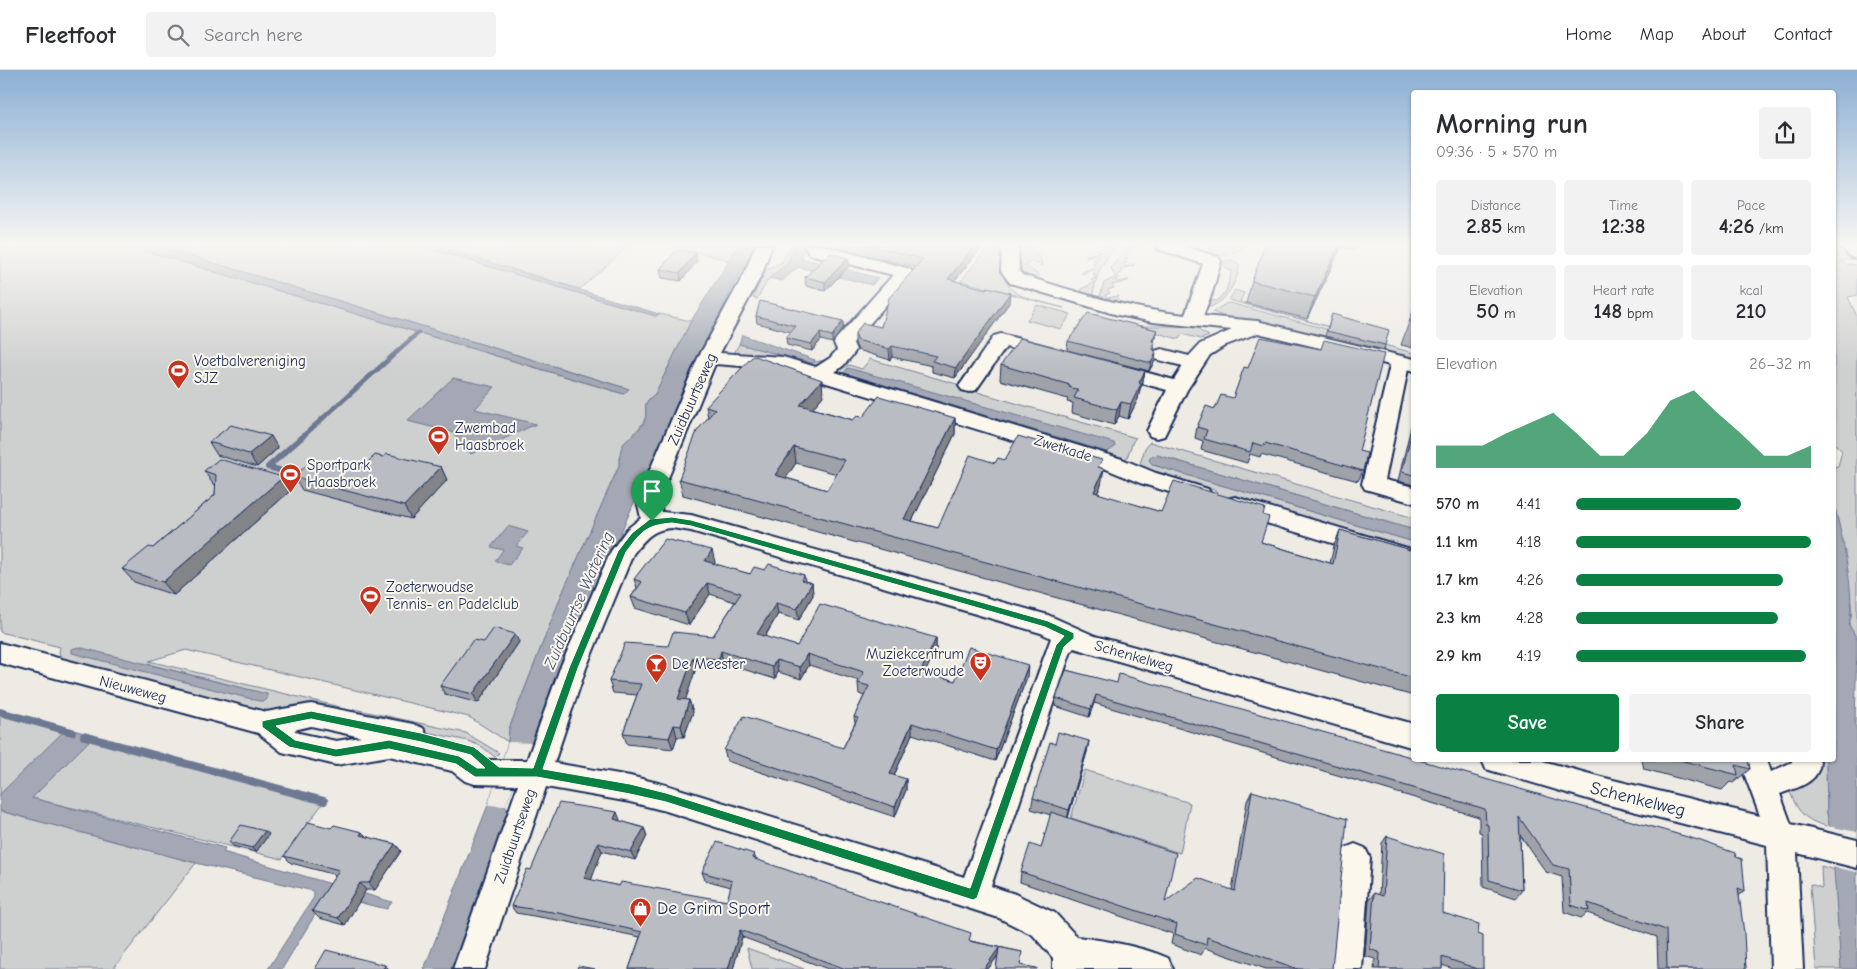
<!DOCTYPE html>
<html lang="en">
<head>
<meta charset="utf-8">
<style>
	body { margin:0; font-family:"Comic Neue",sans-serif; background:#f2f2f3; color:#2b2b33; height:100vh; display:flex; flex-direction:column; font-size:19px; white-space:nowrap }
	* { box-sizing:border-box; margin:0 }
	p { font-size:16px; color:#7c7c81 }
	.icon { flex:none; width:28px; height:28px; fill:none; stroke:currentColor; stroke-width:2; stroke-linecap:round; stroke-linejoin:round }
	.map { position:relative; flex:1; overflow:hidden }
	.panel { position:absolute; left:1411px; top:20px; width:425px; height:672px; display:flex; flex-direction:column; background:#fff; border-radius:5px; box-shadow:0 1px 4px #0004 }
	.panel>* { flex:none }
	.pin { position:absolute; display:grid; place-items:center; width:42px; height:42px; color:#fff; margin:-51px -21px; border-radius:50% 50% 50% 0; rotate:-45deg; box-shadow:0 0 5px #0007 }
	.pin .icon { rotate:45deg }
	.round { display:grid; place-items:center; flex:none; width:52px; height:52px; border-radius:5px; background:#f2f2f3 }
	.headline { display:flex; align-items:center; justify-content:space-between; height:85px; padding:0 25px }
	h1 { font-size:28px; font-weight:800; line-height:38px }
	.stats { display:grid; grid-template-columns:repeat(3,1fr); gap:8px; height:85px; padding:5px 25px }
	.stats div { display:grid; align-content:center; border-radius:5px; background:#f2f2f3; text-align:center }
	.stats b { font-size:21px; font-weight:800 }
	.stats small { font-size:14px; font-weight:400 }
	.stats p { font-size:14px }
	.chart { height:140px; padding:10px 25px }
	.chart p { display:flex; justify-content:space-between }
	.chart svg { width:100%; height:90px; margin-top:5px; fill:#0b8043; opacity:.7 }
	.action { display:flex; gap:10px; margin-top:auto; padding:10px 25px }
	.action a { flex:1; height:58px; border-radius:5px; background:#0b8043; color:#fff; font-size:20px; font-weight:800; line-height:58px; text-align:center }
	.action a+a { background:#f2f2f3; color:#2b2b33 }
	ul { padding:0 25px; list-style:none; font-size:16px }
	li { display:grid; grid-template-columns:80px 60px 1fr; align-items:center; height:38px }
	li i { height:12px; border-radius:6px; background:#0b8043 }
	header { display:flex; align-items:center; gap:30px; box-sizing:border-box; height:70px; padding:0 25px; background:#fff; border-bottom:1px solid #e1e1e2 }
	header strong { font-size:24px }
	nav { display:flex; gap:28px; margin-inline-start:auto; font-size:18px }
	.search { width:350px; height:45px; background:#f2f2f3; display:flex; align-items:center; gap:12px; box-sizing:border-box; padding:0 18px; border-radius:5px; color:#7c7c81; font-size:19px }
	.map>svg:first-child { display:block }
	.green { fill:#cecfcf; stroke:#747f96; fill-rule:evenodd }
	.water { fill:#a3a8b4; stroke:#6d7892 }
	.pier { fill:#eeebe4 }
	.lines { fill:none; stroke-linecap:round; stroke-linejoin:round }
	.stream-far2 { stroke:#6d7892; stroke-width:5 }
	.stream-far1 { stroke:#6d7892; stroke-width:6 }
	.stream { stroke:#6d7892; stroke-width:8 }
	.street-casing { stroke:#1b2f5e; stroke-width:4 }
	.street { fill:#fbf7ec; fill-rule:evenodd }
	.wall { fill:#9fa2a8; stroke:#1b2f5e; fill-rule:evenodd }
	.shaded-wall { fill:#828488; stroke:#1b2f5e }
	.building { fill:#b9bcc3; stroke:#1b2f5e; fill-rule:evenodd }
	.route { fill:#0b8043; stroke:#fff; fill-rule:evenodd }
	.labels { text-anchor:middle; stroke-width:4; stroke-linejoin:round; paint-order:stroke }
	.poi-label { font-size:15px; fill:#1b2f5e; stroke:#fbf7ec; text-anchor:start }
	.street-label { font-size:15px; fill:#1b2f5e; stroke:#fbf7ec }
	.water-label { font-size:16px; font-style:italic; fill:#445378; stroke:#fbf7ec }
	.near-street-label { font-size:18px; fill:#1b2f5e; stroke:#fbf7ec }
	.near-poi-label { font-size:18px; fill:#1b2f5e; stroke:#fbf7ec; text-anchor:start }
</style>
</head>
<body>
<header>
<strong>Fleetfoot</strong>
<div class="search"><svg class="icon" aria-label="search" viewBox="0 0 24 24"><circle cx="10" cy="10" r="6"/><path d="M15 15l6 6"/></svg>Search here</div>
<nav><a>Home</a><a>Map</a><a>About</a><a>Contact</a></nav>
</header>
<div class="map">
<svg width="1857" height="899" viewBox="0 0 1857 899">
	<rect width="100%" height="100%" fill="#eeebe4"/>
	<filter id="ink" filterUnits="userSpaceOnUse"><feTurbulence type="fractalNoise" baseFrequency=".02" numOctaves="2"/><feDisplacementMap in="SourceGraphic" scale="10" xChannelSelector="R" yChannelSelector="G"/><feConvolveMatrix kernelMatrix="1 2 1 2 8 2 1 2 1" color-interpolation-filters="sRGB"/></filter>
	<g filter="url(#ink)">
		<path class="green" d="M0 175H125L624 324 629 319 155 175H417L655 246 659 244 691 251 655 324C639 335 650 338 644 351 642 355 639 358 636 361 626 373 620 380 619 396L561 527 509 659 508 672 469 647 186 580 149 591 340 637 336 641 271 645 64 591 59 583 60 577 0 562ZM144 593 266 624 267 629 135 596Z
			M432 175H630L580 219Z
			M669 175H739L728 190Z
			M792 175H796L787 194 769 208 757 229 753 228 765 201 782 192Z
			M985 175H1002C1002 185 1002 197 1004 207 1010 229 1046 233 1064 238L961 211 986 179Z
			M1018 175H1032L1033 177 1028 179 1041 188 1042 196 1032 191 1025 196 1039 205 1037 209H1028L1022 203Z
			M1101 175H1114L1098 203 1092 227 1082 222 1081 219 1094 213 1091 210 1096 208 1093 204 1096 203 1092 200 1082 204V202L1096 197 1093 194 1096 192 1093 189 1099 187 1096 184 1086 187V185L1100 182 1095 179 1102 177Z
			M1128 175H1141L1126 181 1129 183 1126 185 1128 188 1125 189 1128 192 1123 194 1126 197 1135 194 1134 195 1120 199 1122 203 1118 205 1119 208 1115 210 1117 212 1129 210 1128 211 1112 215 1114 218 1107 220 1110 223 1105 225 1107 228 1119 226 1115 231 1099 229 1104 213 1116 207 1111 198Z
			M1210 175H1246C1235 184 1223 188 1210 183Z
			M1834 175H1840L1853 186 1851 189 1840 191 1845 194 1857 195V225L1848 227 1857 247V569L1849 555 1852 542 1839 455 1834 435V397L1838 396 1842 381 1834 373Z
			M1232 190 1239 194C1240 208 1224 235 1209 237L1208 230 1216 231 1226 222 1232 200H1228L1221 192Z
			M1235 220 1244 223 1240 232 1344 261 1229 230Z
			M1230 233 1414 283V289L1269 254 1231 250 1213 242 1225 234Z
			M1037 235 1071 244 1061 259 1027 250Z
			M1131 256H1198L1200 261 1209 266 1201 269 1182 264 1179 269Z
			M739 274 811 293 829 289 820 295 811 297 733 285Z
			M870 289 960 315V317L1136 368 1133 371 1125 393 838 304 839 300 849 295 862 299Z
			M1150 372 1414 448V460L1157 385 1151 387 1153 395 1414 472V479L1401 476 1396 479 1379 474 1377 469 1240 427C1230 431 1221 429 1214 420L1157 402 1150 405 1139 397 1145 378Z
			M354 639 466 663 499 683 495 687 481 676 468 671 349 645Z
			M0 645 63 663 0 725Z
			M90 670 323 733 282 789 32 728Z
			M1816 690H1826L1827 743 1830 757C1802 750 1798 742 1788 717L1816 708Z
			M1085 700 1190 733 1180 783 1071 748Z
			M0 741 196 793 113 899H0Z
			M1821 796 1835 800 1841 899H1816L1810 814 1822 818Z
			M747 878 804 899H752Z"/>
		<path class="water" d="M125 175H155L629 319 624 324Z
			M417 175H432L659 244 656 246Z
			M739 175H755L731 221 694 298 561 597 541 657 505 735 509 744 454 899H424L488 735 508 672 509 659 561 526 619 396C620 364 629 375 643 354 651 341 638 335 655 324L691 251Z
			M796 175H805L801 188 878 208 872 215 798 197 782 211 769 208 787 194Z
			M742 265 815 290V292L811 293 739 274Z
			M848 298 1114 373 1115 377 1107 382 844 303Z
			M453 308 495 317 475 339 536 354 471 384 452 362 407 351Z
			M1157 385 1414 460V472L1153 395 1149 390 1151 387Z
			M1834 435C1842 464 1856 527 1849 555L1857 569 1855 655 1857 661V899H1841L1832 771 1827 743 1826 690H1834Z
			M508 456 528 462 516 476 523 478 509 495 495 491 503 480 491 477Z
			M78 577 267 624V629L265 631H259L72 583V579Z
			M67 658 94 666 32 728 225 778 223 782 392 832 387 839 327 825 282 899H268L314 827 313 821 196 793 0 741V724Z"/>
		<path class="pier" d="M508 672 533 673 505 736 488 735Z
			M1827 756 1857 762V802L1832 797Z"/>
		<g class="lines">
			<path class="stream-far2" d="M302 367 418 263"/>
			<path class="stream-far1" d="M300 406 268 397 303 366"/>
			<path class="stream" d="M0 642 72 662
				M84 666 324 731"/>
			<defs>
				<path id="street" d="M756 175H772L762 204 720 283 783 287 816 297 830 288 837 280 834 273 836 269 893 205 809 184 804 175H821L910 199 913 203 910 207 853 273 856 280C850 289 844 296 835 302L1122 389 1156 403 1208 419 1211 424 1208 429 1200 432 1192 429 1140 413 1106 399 781 299 715 294 659 430 662 442 691 445 1048 545 1095 566 1414 654V678L1074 578 1071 581 991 816 1015 824 1055 843 1077 867C1108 871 1140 876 1168 888L1173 899H1053V888L1033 865 999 848 666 741 630 732 546 717 485 899H453L518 715 475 714 465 711 452 701 389 686 336 695 282 682 258 663 0 593V573L266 642 311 634 413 654 423 658 427 666 424 671 459 679 480 690H527L560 598 611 481 627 459 641 448 637 430 698 288 744 204ZM672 458 691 461 1041 563 1051 568 964 807 666 715 630 706 554 693 586 598 633 484C645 469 652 459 672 458ZM311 656 361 667 336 671 299 663 294 660Z
					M1002 175H1018L1019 201 1022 205C1076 222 1129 239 1185 245L1203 194 1158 179 1156 175H1181L1218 187 1221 191 1212 223 1203 246 1257 251 1414 289V301L1408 299 1385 410 1414 417V433L1365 419 1362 414 1390 295 1258 263 1226 275 1210 285 1187 320 1164 366 1157 368 1150 366 1147 361 1167 320 1108 304 1105 300 1108 296 1115 294 1174 310 1183 296 1155 289 1152 285 1155 281 1162 279 1189 286 1200 274 1232 260 1153 252 1118 245 1010 213 1001 201Z
					M1838 175H1857V188L1851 187Z
					M1001 264 1053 278 1055 282 1053 286 1046 288 1006 277 976 320 969 322 962 320 959 316 962 312 994 266Z
					M1235 427 1414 480V498L1227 441 1224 435 1227 429Z
					M1482 690H1539L1601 707 1760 746 1739 690H1767L1771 702 1792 692V690H1820C1820 713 1798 717 1780 724L1791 754 1857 770V798L1797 783 1803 899H1771L1767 775 1601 733 1496 702 1486 699Z
					M1355 774 1365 778 1370 788 1362 899H1330L1340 788 1345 778Z"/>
			</defs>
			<use href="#street" class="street-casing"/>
			<use href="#street" class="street"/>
		</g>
		<path class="wall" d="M843 175H980V179L954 211 1009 233 955 308 932 302V296L892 287 890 290 858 280 855 273V263L881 257 915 197 843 179Z
			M1266 175H1357L1354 180 1341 177 1307 249 1246 233 1252 211Z
			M848 188 849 196 825 221 806 216 805 207Z
			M697 191 681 211 662 208 660 199Z
			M1414 238V278L1401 275Z
			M1332 244 1385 275 1384 280 1325 266Z
			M756 246 843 251V258L832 273 821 270 812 281 787 275 786 268 791 262 757 253Z
			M1157 260 1154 272 1155 291 1149 301 1067 280 1068 271Z
			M1001 295 1145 301 1142 315 1140 319 1138 329 1128 349 1119 346 1114 355 1072 343 1073 333 1067 332 1068 329 1000 310Z
			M823 326 812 338 853 350 863 347 955 348V364L912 451 938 458 995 393 1005 390 1100 398 1101 415 1097 424 1161 442 1263 445 1261 472 1330 493 1334 476 1340 460 1414 481V626L683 425 679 409 708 348 706 336ZM796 393 837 404 827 420 786 408Z
			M1414 344V415L1398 411Z
			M1197 357 1359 381 1363 401 1358 411 1261 384 1260 387 1250 384 1247 393 1201 380 1203 371 1195 368Z
			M209 372 278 378 257 397 217 385Z
			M383 387 441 397 447 410 411 449 302 420 294 407 340 397 362 398Z
			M204 401 283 407 291 420 174 525 134 512 122 499 153 478 215 425 216 415 213 414Z
			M715 492 714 494 750 504 765 500 804 505 805 511 812 513 813 525 799 550 778 544 765 567 797 576 936 568V579L925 602 955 611 1027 607 995 691 912 664 894 706 906 709V720L895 747 727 691 724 680 843 678 855 653 854 647 864 626 859 624 858 613 859 611 809 595 801 609 778 602 775 609 723 593 721 600 696 598 685 630H689L693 642 684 667H677L673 679 627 674 623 663 637 625 613 623 609 611 668 576 713 566 735 532 710 524 689 555 635 538 631 527 637 518 634 509Z
			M515 564 519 572 478 633 445 624 440 616Z
			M1066 600 1736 787 1745 821 1739 825 1746 899H1658L1657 867 1587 843 1581 848 1564 842 1562 807 1546 802 1520 765 1522 820 1516 828 1483 817 1482 763 1479 762V747L1094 633 1089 647 1055 636 1056 628Z
			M1089 671 1087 682 1068 748 1165 832 1232 820 1247 731 1252 721 1332 899H1266L1205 878 1201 885 1171 874 1173 864 1020 812 1021 802 1041 778 1051 745 1031 739 1033 728 1055 674Z
			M1642 690H1748L1750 699 1733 713 1730 712 1722 720 1644 699Z
			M620 750V751L644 758 647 766 635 790 602 781 591 810 619 816 727 831 731 817 705 810 702 802 754 784 756 790 971 871 1022 882 996 899 998 886 988 899H828L742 867 733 899H629L640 867 563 851 516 843 511 836 531 800Z
			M331 758 395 774 401 781 375 820H366L345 855 319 848 312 841 336 805 291 793 284 786Z
			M269 764 256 782 233 776 229 772Z
			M1387 766 1443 843 1478 864 1483 899H1453L1442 895V899H1374L1375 889 1365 886 1369 830 1374 823 1379 825 1382 773Z"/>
		<path class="shaded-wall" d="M975 175H980V179L948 219V209Z
			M1339 175H1342L1307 249 1315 227Z
			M696 183 697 191 681 211 680 203Z
			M848 188 849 196 825 221V212Z
			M1010 223 1009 233 955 308 956 298Z
			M843 251V258L832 273V266Z
			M1157 260 1155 268 1150 279 1152 271Z
			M820 263 821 270 812 281 811 274Z
			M892 276V287L890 290 889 279Z
			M1156 283 1155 291 1149 301 1151 293Z
			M1145 301 1142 315 1140 319 1138 329 1128 349 1131 334 1139 313Z
			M822 310 823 326 802 351 800 335Z
			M1121 332 1119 346 1114 355 1117 340Z
			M955 348V364L905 465 904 449Z
			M271 366 278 378 257 397 249 384Z
			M794 377 796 393 777 421 775 405Z
			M441 397 447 410 411 449 404 436Z
			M1104 399 1101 415 1091 439 1094 422Z
			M283 407 291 420 174 525 163 512Z
			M712 480 715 492 707 503 705 491Z
			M707 513 710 524 689 555 685 543Z
			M812 513 813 525 799 550 797 539Z
			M776 533 778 544 759 576 757 564Z
			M515 564 519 572 478 633 473 624Z
			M936 568V579L921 612V601Z
			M721 581 723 593 721 600 719 589Z
			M807 584 809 595 801 609 800 597Z
			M693 587 696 598 682 641 678 629Z
			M776 590 778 602 775 609 772 597Z
			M1028 595 1027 607 995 691 996 680Z
			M1096 625 1094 633 1089 647 1091 639Z
			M689 630 693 642 684 667 681 656Z
			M912 653V664L890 715V704Z
			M674 655 677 667 673 679 669 668Z
			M1089 671 1087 682 1067 750 1069 740Z
			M906 709V720L895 747V737Z
			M617 742 620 750 618 757 614 749Z
			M644 758 647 766 635 790 631 782Z
			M265 761 269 764 256 782 252 778Z
			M362 762 369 769 360 765Z
			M598 773 602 781 589 816 584 808Z
			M395 774 401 781 375 820 369 813Z
			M360 813 366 820 345 855 338 848Z
			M740 860 742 867 733 899H728Z
			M999 878 998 885 988 899H984Z
			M385 895 389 899H383Z"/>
		<path class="building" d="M869 175H975L948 209 986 219 988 217 1010 223 956 298 932 291 936 286 892 276 889 279 857 270 855 263 863 253 881 257 889 228 923 189Z
			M1266 175H1339L1315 227 1252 211 1263 181Z
			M677 180 696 183 680 203 660 199Z
			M830 183 848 188 825 212 805 207Z
			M760 231 843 251 832 266 820 263 811 274 786 268 796 256 756 246Z
			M1414 242V253L1410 252Z
			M1088 243 1157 260 1152 271 1155 272 1152 277 1156 283 1151 293 1068 271Z
			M1332 244 1389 260 1385 275 1327 261Z
			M1260 267 1321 279 1324 270 1384 284 1359 381 1367 383 1363 401 1265 373 1264 376 1253 373 1250 382 1204 369 1207 360 1197 357 1206 336 1215 339 1221 325 1233 328 1244 297 1248 298Z
			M1020 268 1145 301 1139 313 1141 314 1131 334 1121 332 1117 340 1074 328 1078 320 1069 317 1070 315 1001 295Z
			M755 286 822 310 800 335 853 350 857 346 863 347 879 326 955 348 904 449 938 458 970 385 995 393 998 388 1005 390 1018 366 1102 390 1098 397 1104 399 1094 422 1161 442 1174 411 1265 438 1263 445 1269 447 1261 472 1333 494 1340 460 1414 481V608L679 409 697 361 715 339 706 336 752 287ZM794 377 845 390 827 420 775 405Z
			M1414 352V405L1402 402Z
			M231 355 271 366 249 384 209 372Z
			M387 384 441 397 404 436 294 407 313 389 340 397 344 393 362 398 375 385 383 387Z
			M219 389 283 407 163 512 122 499 149 477 153 478 215 425 216 405 204 401Z
			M665 469 712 480 705 491 750 504 754 497 765 500 769 494 804 505 801 510 812 513 797 539 776 533 757 564 797 576 820 534 936 568 921 601 955 611 969 577 1028 595 996 680 912 653 890 704 906 709 895 737 724 680 744 646 843 678 858 648 854 647 869 616 858 613 864 602 807 584 800 597 776 590 772 597 721 581 719 589 693 587 678 629 689 630 681 656 674 655 669 668 623 663 641 614 609 611 625 573 668 576 673 562 713 566 741 523 707 513 685 543 631 527 642 512 634 509Z
			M494 558 515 564 473 624 440 616 473 570 484 572Z
			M1066 600 1117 613 1119 604 1414 688V690H1419L1698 770 1735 783 1736 787 1742 789 1745 821 1738 818 1744 863 1746 899H1667L1666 860 1588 833 1589 841 1571 835 1569 799 1553 795 1519 747 1522 820 1489 810 1488 755 1486 754 1485 739 1096 625 1091 639 1056 628Z
			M1058 662 1089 671 1069 740 1033 728 1050 672 1055 674Z
			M1680 690H1748L1750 699 1736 695 1738 705Z
			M1252 721 1347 749 1332 899H1298L1207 867 1206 875 1175 864 1177 854 1021 802 1030 774 1041 778 1051 742 1176 783 1165 832 1198 808 1235 821Z
			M559 733 617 742 614 749 644 758 631 782 598 773 584 808 619 816 621 812 727 831 732 811 702 802 717 772 754 784 752 788 971 863 969 871 1022 882 1020 895 1037 898V899H996L999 878 984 899H846L740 860 728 899H629L642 862 559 843 511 836 527 799 531 800Z
			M308 752 331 758 334 755 362 762 360 765 395 774 369 813H360L338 848 312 841 339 800 284 786Z
			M241 755 265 761 252 778 229 772Z
			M1387 766 1444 784 1443 843 1479 854 1478 864 1483 866V899H1478L1442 887V899H1379L1380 883 1370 879 1374 823 1383 826Z
			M326 880 385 895 383 899H315Z
			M578 896 595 899H577Z"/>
	</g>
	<linearGradient id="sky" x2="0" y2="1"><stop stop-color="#8cafd3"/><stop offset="0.58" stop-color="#f7f6f3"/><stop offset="1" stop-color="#f7f6f3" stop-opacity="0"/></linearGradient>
	<rect width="1857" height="301" fill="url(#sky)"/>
	<path class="route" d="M672 447 691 450 1048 551 1074 563V568L1064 577 977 828 973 830 666 732 630 724 537 707H475L456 694 389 679 336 687 289 677 262 657V651L266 650 311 641 421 663 474 677 499 697 533 698 569 598 618 481 632 463 650 449ZM672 453 691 456 1045 557 1064 566 1056 575 970 818 666 723 630 714 543 699 578 598 626 482C641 462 646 455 672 453ZM311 649 421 672 471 685 485 698H477L459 686 389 670 336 679 295 670 276 656Z"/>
	<defs>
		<symbol id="stadium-pin" viewBox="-11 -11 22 30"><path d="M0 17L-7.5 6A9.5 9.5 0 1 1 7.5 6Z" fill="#c8321e" stroke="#fbf7ec"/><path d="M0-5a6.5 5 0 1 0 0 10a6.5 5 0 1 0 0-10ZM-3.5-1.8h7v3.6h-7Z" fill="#fff"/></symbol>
		<symbol id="theatre-pin" viewBox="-11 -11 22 30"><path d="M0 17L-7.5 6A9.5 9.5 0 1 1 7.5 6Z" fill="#c8321e" stroke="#fbf7ec"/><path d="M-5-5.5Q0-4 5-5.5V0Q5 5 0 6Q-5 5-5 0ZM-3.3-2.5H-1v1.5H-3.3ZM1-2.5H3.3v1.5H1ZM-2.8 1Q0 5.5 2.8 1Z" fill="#fff"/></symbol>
		<symbol id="bar-pin" viewBox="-11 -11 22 30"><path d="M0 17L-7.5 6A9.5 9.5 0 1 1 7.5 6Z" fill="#c8321e" stroke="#fbf7ec"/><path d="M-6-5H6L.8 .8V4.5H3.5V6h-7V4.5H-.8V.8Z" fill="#fff"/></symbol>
		<symbol id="shop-pin" viewBox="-11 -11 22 30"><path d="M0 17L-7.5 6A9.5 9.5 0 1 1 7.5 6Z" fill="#c8321e" stroke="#fbf7ec"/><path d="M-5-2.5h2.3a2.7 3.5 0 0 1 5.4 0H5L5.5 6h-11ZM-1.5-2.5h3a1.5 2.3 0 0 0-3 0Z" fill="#fff"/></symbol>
	</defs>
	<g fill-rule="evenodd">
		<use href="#stadium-pin" x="166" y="288" width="25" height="34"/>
		<use href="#stadium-pin" x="426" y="354" width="25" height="34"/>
		<use href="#stadium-pin" x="278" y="392" width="25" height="34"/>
		<use href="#stadium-pin" x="358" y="514" width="25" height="34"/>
		<use href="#theatre-pin" x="968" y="580" width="25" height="34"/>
		<use href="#bar-pin" x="644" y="582" width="25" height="34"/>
		<use href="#shop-pin" x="628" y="826" width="25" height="34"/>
	</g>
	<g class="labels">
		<g class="poi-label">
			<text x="194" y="296">Voetbalvereniging<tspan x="194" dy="17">SJZ</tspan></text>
			<text x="455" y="363">Zwembad<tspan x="455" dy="17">Haasbroek</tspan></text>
			<text x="307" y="400">Sportpark<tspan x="307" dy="17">Haasbroek</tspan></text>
			<text x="386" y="522">Zoeterwoudse<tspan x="386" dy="17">Tennis- en Padelclub</tspan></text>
			<text x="964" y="589" text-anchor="end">Muziekcentrum<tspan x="964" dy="17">Zoeterwoude</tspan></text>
			<text x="672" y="599">De Meester</text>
		</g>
		<g class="street-label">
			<text transform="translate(692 329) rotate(-66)" y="5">Zuidbuurtseweg</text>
			<text transform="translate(1063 378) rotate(17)" y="5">Zwetkade</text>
			<text transform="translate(1134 586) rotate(16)" y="5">Schenkelweg</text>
			<text transform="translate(133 619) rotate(15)" y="5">Nieuweweg</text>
			<text transform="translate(515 766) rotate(-71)" y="5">Zuidbuurtseweg</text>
		</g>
		<g class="water-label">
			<text transform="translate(578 530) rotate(-66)" y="6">Zuidbuurtse Watering</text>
		</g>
		<g class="near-street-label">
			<text transform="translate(1638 729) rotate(14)" y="6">Schenkelweg</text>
		</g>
		<g class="near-poi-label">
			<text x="657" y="844">De Grim Sport</text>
		</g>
	</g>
</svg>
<div class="pin" style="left:652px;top:451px;background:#1e9e55"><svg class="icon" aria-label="arrive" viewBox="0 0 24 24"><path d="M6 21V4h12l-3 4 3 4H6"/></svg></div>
<section class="panel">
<div class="headline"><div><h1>Morning run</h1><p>09:36 · 5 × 570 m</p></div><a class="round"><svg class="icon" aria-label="share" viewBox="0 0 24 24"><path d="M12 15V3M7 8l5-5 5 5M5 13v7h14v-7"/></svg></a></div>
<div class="stats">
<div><p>Distance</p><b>2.85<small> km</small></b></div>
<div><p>Time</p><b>12:38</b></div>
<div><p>Pace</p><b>4:26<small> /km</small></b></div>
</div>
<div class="stats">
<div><p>Elevation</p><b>50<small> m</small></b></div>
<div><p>Heart rate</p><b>148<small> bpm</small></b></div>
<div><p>kcal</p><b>210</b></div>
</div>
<div class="chart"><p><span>Elevation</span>26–32 m</p>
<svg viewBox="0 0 160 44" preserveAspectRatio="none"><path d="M0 44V33L10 33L20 33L30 27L40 22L50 17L60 27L70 38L80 38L90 27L100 11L110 6L120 17L130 27L140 38L150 38L160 33V44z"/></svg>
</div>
<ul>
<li><b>570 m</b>4:41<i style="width:70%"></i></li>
<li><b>1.1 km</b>4:18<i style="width:100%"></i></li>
<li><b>1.7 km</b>4:26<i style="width:88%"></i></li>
<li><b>2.3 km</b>4:28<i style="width:86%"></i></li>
<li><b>2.9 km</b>4:19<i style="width:98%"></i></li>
</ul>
<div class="action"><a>Save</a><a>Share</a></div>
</section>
</div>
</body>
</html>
